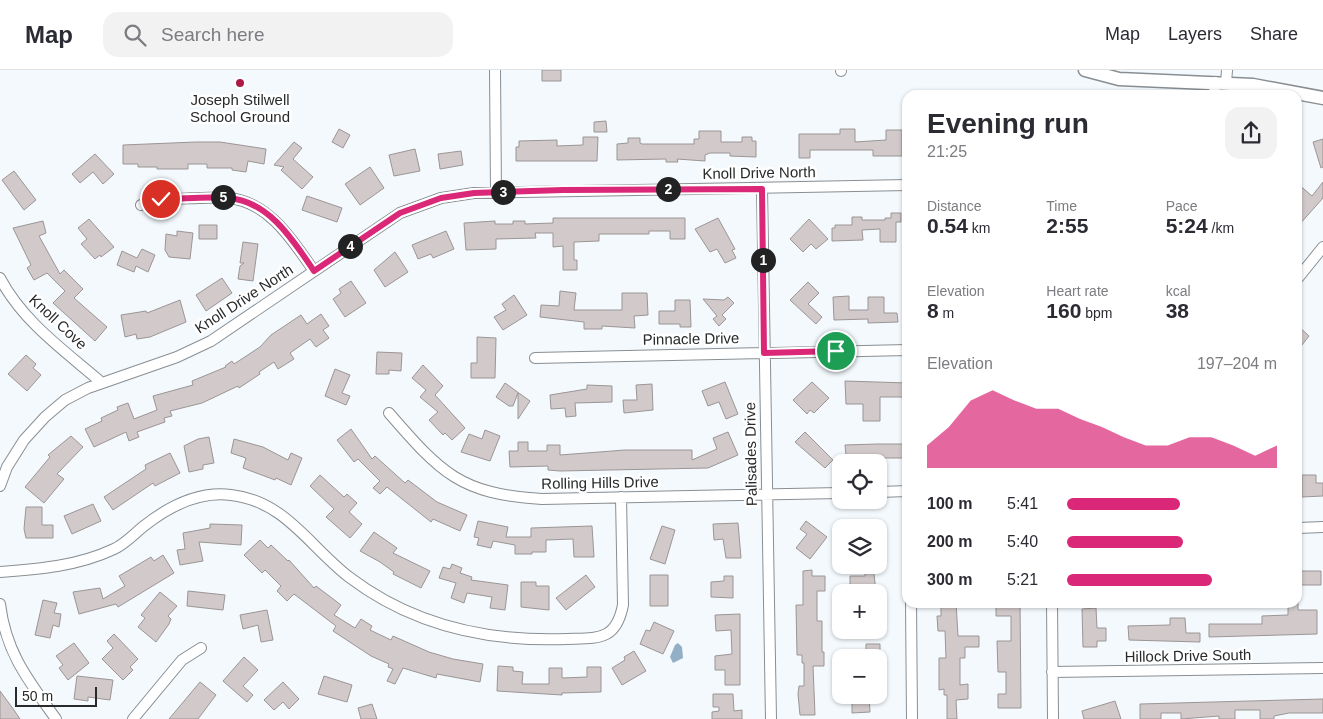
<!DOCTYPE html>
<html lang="en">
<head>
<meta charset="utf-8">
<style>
	body { margin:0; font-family:Helvetica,sans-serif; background:#f2f2f3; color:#2b2b33; height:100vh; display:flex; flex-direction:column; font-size:19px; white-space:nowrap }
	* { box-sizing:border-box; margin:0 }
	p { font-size:16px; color:#7c7c81 }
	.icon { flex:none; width:28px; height:28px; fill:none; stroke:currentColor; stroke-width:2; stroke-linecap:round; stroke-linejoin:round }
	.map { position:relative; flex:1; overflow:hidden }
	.details { position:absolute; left:902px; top:20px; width:400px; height:518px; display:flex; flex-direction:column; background:#fff; border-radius:15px; box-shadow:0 1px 4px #0004 }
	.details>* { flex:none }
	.fabs { position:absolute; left:832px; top:384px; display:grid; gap:10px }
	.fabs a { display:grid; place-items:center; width:55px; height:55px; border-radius:10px; background:#fff; box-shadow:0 1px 4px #0004; font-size:25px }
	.scale { position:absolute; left:15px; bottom:12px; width:82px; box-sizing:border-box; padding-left:5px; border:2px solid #282a2b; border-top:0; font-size:14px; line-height:18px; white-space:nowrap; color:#282a2b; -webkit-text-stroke:4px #fff; paint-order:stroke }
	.pin { position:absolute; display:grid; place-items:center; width:42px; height:42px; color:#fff; margin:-21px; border:2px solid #fff; border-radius:50%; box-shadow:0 1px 5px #0007 }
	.km { position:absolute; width:25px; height:25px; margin:-12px; border-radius:50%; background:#222; color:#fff; font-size:14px; line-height:25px; text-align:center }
	.round { display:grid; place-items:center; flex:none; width:52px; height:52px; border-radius:15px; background:#f2f2f3 }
	.head { display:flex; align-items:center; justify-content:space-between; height:85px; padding:0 25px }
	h1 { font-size:28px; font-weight:800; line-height:38px }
	.metrics { display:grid; grid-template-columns:repeat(3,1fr); gap:8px; height:85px; padding:5px 25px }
	.metrics div { display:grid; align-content:center }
	.metrics b { font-size:21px; font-weight:800 }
	.metrics small { font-size:14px; font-weight:400 }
	.metrics p { font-size:14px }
	.chart { height:140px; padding:10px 25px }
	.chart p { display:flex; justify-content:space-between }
	.chart svg { width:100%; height:90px; margin-top:5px; fill:#db2777; opacity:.7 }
	ul { padding:0 25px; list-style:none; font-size:16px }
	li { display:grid; grid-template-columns:80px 60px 1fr; align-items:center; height:38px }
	li i { height:12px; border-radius:6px; background:#db2777 }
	header { display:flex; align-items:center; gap:30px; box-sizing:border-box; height:70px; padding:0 25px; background:#fff; border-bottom:1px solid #e1e1e2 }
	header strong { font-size:24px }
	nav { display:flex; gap:28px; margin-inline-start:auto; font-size:18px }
	.search { width:350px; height:45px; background:#f2f2f3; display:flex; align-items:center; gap:12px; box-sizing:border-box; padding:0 18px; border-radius:15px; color:#7c7c81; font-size:19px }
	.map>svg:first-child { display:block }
	.water { fill:#92afc6 }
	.building { fill:#d1c9ca; stroke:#9c9595 }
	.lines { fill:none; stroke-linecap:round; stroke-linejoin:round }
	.minor-casing { stroke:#898e92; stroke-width:12 }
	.tertiary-casing { stroke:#898e92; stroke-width:15 }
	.minor { stroke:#fff; stroke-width:10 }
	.tertiary { stroke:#fff; stroke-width:12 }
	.route-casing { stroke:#fff; stroke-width:10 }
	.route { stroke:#db2777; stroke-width:6 }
	.poi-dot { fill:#ad1944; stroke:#fff; stroke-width:2 }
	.labels { text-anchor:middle; stroke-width:5; stroke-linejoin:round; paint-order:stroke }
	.poi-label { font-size:15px; fill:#282a2b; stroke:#fff }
	.street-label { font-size:15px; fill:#282a2b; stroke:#fff }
</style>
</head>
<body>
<header>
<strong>Map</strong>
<div class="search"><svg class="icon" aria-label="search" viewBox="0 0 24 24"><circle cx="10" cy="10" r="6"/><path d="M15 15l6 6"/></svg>Search here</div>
<nav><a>Map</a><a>Layers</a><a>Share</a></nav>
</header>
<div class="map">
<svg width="1323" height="649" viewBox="0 0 1323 649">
	<rect width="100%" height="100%" fill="#f3f9fd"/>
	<path class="water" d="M678 573 682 577 683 588 673 593 670 587 675 575Z"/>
	<path class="building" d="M542 0H561V11H542Z
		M606 51 607 62H594V52Z
		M339 59 350 65 343 78 332 72Z
		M840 59H855V72L886 70V60H902V86H873V80H810V88H799V64H840Z
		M699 61H721V72H742V67H752V71H756V87L730 86V83H710L705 85V91L677 89 678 92H666V89L617 90V74L628 73V68H640V73L642 74H694V69H699Z
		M583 67H598L597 91H516V77H519V71L557 70V76L583 75Z
		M1323 69V97L1321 98 1313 72Z
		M196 72H220L266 79 264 94 248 91 246 102 232 100V98H207V94H188V99H157V97H138V94H123V75Z
		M294 72 302 78 293 89 313 107 302 119 281 100 284 97 274 95Z
		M415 79 420 101 394 106 389 85Z
		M461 81 463 95 440 99 438 84Z
		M95 84 114 104 103 114 93 102 80 113 72 104Z
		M370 97 384 118 360 135 345 114Z
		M14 101 36 130 24 140 2 110Z
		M1323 112V128L1298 156V114L1312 126Z
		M307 126 342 138 337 152 302 140Z
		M891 143H901V152H896V172H880V159L862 160 863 170 832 171V158H835V155H852V147H862V150H885V148H891Z
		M553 148H685V169H670V161H649V164H599V171L574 172V190H577V200H563V176L553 177V163H535L536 168 496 169V179L466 180 464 153 495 151V154H513V151H525V154L553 153Z
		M718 148 735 179 732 180 736 188 725 193 717 179 710 182 695 159Z
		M89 149 114 177 101 187 100 185 95 189 81 174 87 169 78 158Z
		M809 149 828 169 816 179 811 174 803 182 790 169Z
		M43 151 46 163 39 166 60 204 64 200 83 219 74 228 107 257 95 271 53 233 65 221 47 203 34 210 27 198 31 195 13 158Z
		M199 155H217V169H199Z
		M177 161 193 163 190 189 169 187 165 180 166 164 177 166Z
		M446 161 454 179 433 188 431 184 418 189 412 175Z
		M243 172 258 174 253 211 238 209 240 196 244 193H240Z
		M142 179 155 185 148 202 136 196 134 202 117 195 122 181 137 188Z
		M395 182 408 202 385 217 374 200Z
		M222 208 232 223 206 241 196 225Z
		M351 211 366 233 345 247 333 229 341 223 339 219Z
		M808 212 819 223 808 234 822 247 816 254 790 230Z
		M560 221 576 223 574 240H622V223H647L648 245 634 246 635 258 602 256V259H584V252L540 247 541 235 559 236Z
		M514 225 527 245 503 260 494 247 506 240 502 234Z
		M849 226V240H868V227H884V243H897L898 252 868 253V249L834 250 833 227Z
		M728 227 734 233 722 245 726 249 719 256 713 249 717 246 703 229 724 230Z
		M180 230 186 252 150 267 137 269 136 264 125 267 121 245 146 241 147 243Z
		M675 230H690L691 257H680V254H659V241H675Z
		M321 244 329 256 323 260 329 268 316 277 310 269 290 283 294 289 278 299 274 292 259 302 260 304 239 318 238 316 202 333 170 341 172 346 164 348 165 352 137 362 139 367 129 371 126 362 94 377 85 359 102 351 101 348 118 340 117 337 128 333 134 349 157 340 153 326 193 315 192 311 226 297 225 296 232 291 234 294 260 277 271 265 301 245 307 254Z
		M1298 256 1309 266 1298 280Z
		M477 267 496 268 495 308H471V293H477Z
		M377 282 402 283 401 301 389 300V304H376Z
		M26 285 36 294 33 298 41 305 27 321 8 304Z
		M423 295 443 316 435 325 465 358 452 370 445 363 443 365 429 350 438 342 420 327 426 320 412 308Z
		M335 299 350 305 342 323 350 326 346 335 325 326Z
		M845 311 908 313V327H880V351H863V334H846Z
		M725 312 738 344 726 349 719 332 708 336 702 321Z
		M812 312 829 328 814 343 810 340 807 344 793 330Z
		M505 313 530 331 518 349V323L513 336H509L496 327Z
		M652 314 653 340 624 343 623 330H637L636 315Z
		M587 315 612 316V332L575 333 576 346 566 347 565 338 551 339 550 325 587 319Z
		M351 359 372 389 375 386 405 413 408 410 437 432 467 445 460 461 433 449 431 452 387 417 380 424 373 418 380 411 358 389 354 392 337 370Z
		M485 360 500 366 490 391 461 382 469 364 482 369Z
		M728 362 738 385 708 398 560 401 548 400V396L510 397 509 381H518V372H528V381H547V375H560V385L625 380H692V390L717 379 713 368Z
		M805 362 833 390 825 398 795 372Z
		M71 366 83 377 57 404 64 409 44 433 25 417 50 387 48 385Z
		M209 367 214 393 203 395V399L189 402 184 376 198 369Z
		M234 369 263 377 288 390 291 383 302 388 291 415 276 408 275 410 243 398 246 388 231 383Z
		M877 374H908V388H865V385H846L845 375Z
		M170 383 180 403 155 416 153 413 113 440 104 427 146 399 145 395Z
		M320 405 344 427 347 424 357 433 349 442 362 454 350 468 326 447 334 439 310 416Z
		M1302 405H1316V413H1323V426L1302 427Z
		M93 434 101 451 72 464 64 446Z
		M26 437H42V455H53V468H26L24 459Z
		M478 451 508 457 506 467H531V458L592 456 594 487H574L573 469 546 470V482H532V484H515V475L493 471 491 478 477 475 479 468 474 467Z
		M806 451 827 467 810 489 796 478 807 464 800 459Z
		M738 453 741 488H726L723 469 714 470 713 454Z
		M210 454 242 455 241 475 199 472 203 491 180 495 177 480 185 479 183 463 210 458Z
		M662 456 675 460 665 494 650 489Z
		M374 462 397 478 393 483 430 501 421 518 393 504 394 502 380 492 360 481Z
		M260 470 268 478 271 475 288 491 289 490 314 518 316 516 341 535 334 545 355 558 361 549 372 556 370 560 391 570 393 566 429 582 453 589 483 594 480 612 437 604 436 608 403 598 395 614 387 611 393 599 388 597 389 594 371 586 333 561 336 556 294 524 287 531 277 521 281 516 265 500 262 503 244 485Z
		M163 485 174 503 118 537 116 534 79 544 73 522 100 518 103 529 125 516 119 506 151 487 154 491Z
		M452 494 462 498 460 503 472 507 471 510 508 515 505 540 490 538 492 527 467 523 464 533 451 528 456 513 439 508 443 497 450 499Z
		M865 495H873L876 522H850V506H865Z
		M812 500V506H825V521H817V551H822V582H824V596H813L815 645H800L798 624 799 616H804V593H802V585H797L796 535H803V501Z
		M1298 501H1321V515H1298Z
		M586 505 595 517 566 540 556 528Z
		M650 505H668V536H650Z
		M724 506H733V528L711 527V512L724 511Z
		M521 512H536V516H549V540L521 537Z
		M188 521 225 525 223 540 187 536Z
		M160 522 177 536 168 546 171 549 169 554 156 572 138 557 145 548 141 545Z
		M43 530 57 533 54 543 61 544 59 557 53 555 50 568 35 565Z
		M941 532H956L958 566H979V577H965V588H960V615L968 614V629L956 630 957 649H947V625H944V619L939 620V588H946L945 561H938L937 546H941Z
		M996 532H1020L1021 638H998V624H1006V602H998L997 571H1011V546H996Z
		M1288 532H1298V540H1317V564L1209 567V554H1262V546L1288 545Z
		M1096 538 1097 558H1106V571H1097V577H1083L1082 539Z
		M267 540 273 570 261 572 258 555 243 559 240 545Z
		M740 544V615H725V600H715V586L732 584 731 560 716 561 715 545Z
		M1170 548H1185L1186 563H1200V572L1129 570 1128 556 1170 555Z
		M654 552 674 561 663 584 640 574 646 560 650 561Z
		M114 564 138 589 130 597 133 600 123 610 102 589 113 578 107 571Z
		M74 573 89 593 68 610 59 598 63 595 56 586Z
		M866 574H880V588H866Z
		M634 581 646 601 622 615 612 598 625 590 624 587Z
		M244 587 258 600 243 616 253 625 247 632 223 611Z
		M498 596 513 597V601L523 602 522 614H549V598H562V608L587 607V597H601V622L562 623V625L497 621Z
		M77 606 113 610 110 630 88 627V631L74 629Z
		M324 606 352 615 347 632 318 624Z
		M200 612 216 625 198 649H169Z
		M283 612 299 629 289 639 283 632 274 640 264 630Z
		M0 621 14 640 20 649H0Z
		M713 624H733L734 641 742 640V649H712V642L719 641V637H713Z
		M856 625H869L870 642 852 643V630H856Z
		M1323 629V643H1289L1274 646V649H1260V640H1235V649H1219V646L1181 649V643H1161V649H1140V634Z
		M1115 631 1121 649H1084L1082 641Z
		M372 634 377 649H361L358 638Z"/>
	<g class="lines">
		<defs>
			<path id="minor" d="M495 0 496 123
				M841 0V1
				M1226 13 1227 0
				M1214 25 1215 12
				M762 119 771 649
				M141 135C161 129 178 129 198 128 208 128 219 127 229 128 269 132 293 171 314 201
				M0 208C23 252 65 281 102 313
				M1298 208 1323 177
				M535 288 908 280
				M389 343C441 403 460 424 542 429L841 423
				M0 416 7 397 24 370 45 347 65 330 88 318 177 287 211 271 400 143 441 128 474 123 908 115
				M879 422 908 421
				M1298 458 1323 457
				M0 502C40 499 78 496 114 479 125 474 135 463 144 456 168 437 199 421 231 425 285 431 309 476 349 507 412 555 489 572 567 569 598 568 616 571 623 535L621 427
				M911 532 912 649
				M1052 532 1053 649
				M0 534C6 583 28 610 56 649
				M1052 602 1323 598
				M133 649 182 590 201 578"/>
			<path id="tertiary" d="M1085 0 1119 9 1253 15 1323 28"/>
		</defs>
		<use href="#minor" class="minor-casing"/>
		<use href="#tertiary" class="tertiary-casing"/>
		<use href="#minor" class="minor"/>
		<use href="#tertiary" class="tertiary"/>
	</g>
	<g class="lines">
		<defs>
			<path id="route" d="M161 129C183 129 206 126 228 128 269 131 293 170 314 201L400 143 441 128 474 123 563 120 762 119 764 283 836 281"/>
		</defs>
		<use href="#route" class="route-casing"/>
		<use href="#route" class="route"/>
	</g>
	<circle class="poi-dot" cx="240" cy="13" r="5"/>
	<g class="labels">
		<g class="poi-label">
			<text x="240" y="35">Joseph Stilwell<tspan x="240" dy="17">School Ground</tspan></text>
		</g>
		<g class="street-label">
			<text transform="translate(759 103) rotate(-1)" y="5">Knoll Drive North</text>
			<text transform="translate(244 229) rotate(-33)" y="5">Knoll Drive North</text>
			<text transform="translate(58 252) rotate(43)" y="5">Knoll Cove</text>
			<text transform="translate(691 269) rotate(-1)" y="5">Pinnacle Drive</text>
			<text transform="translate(751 384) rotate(-91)" y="5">Palisades Drive</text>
			<text transform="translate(600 413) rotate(-1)" y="5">Rolling Hills Drive</text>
			<text transform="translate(1188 586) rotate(-1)" y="5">Hillock Drive South</text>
		</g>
	</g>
</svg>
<div class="fabs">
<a><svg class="icon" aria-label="locate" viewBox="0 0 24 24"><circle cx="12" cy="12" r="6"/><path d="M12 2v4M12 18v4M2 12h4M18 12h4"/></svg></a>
<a><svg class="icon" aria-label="layers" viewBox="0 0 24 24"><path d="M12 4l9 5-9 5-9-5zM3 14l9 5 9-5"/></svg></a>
<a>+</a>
<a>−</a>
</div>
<div class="scale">50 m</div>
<div class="pin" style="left:836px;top:281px;background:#1e9e55"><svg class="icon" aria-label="arrive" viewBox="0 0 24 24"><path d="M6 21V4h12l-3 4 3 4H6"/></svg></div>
<div class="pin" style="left:161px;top:129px;background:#d93025"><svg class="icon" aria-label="check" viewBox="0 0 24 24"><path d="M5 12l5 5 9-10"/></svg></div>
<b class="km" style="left:763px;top:190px">1</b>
<b class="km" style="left:668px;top:119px">2</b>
<b class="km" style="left:503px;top:122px">3</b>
<b class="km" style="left:350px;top:176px">4</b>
<b class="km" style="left:223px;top:127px">5</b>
<section class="details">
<div class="head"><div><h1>Evening run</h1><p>21:25</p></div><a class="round"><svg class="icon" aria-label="share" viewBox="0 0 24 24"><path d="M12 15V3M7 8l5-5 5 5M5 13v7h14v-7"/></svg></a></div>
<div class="metrics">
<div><p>Distance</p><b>0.54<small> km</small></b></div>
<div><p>Time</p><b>2:55</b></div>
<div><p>Pace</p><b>5:24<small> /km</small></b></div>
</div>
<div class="metrics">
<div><p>Elevation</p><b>8<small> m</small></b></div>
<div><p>Heart rate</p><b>160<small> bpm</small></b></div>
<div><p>kcal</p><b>38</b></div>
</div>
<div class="chart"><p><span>Elevation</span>197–204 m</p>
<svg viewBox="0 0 160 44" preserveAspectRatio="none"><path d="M0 44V33L10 24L20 11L30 6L40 11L50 15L60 15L70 20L80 24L90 29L100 33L110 33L120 29L130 29L140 33L150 38L160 33V44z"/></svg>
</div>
<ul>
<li><b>100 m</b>5:41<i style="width:54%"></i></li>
<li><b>200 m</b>5:40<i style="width:55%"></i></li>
<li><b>300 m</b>5:21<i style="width:69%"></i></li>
</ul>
</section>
</div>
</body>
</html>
